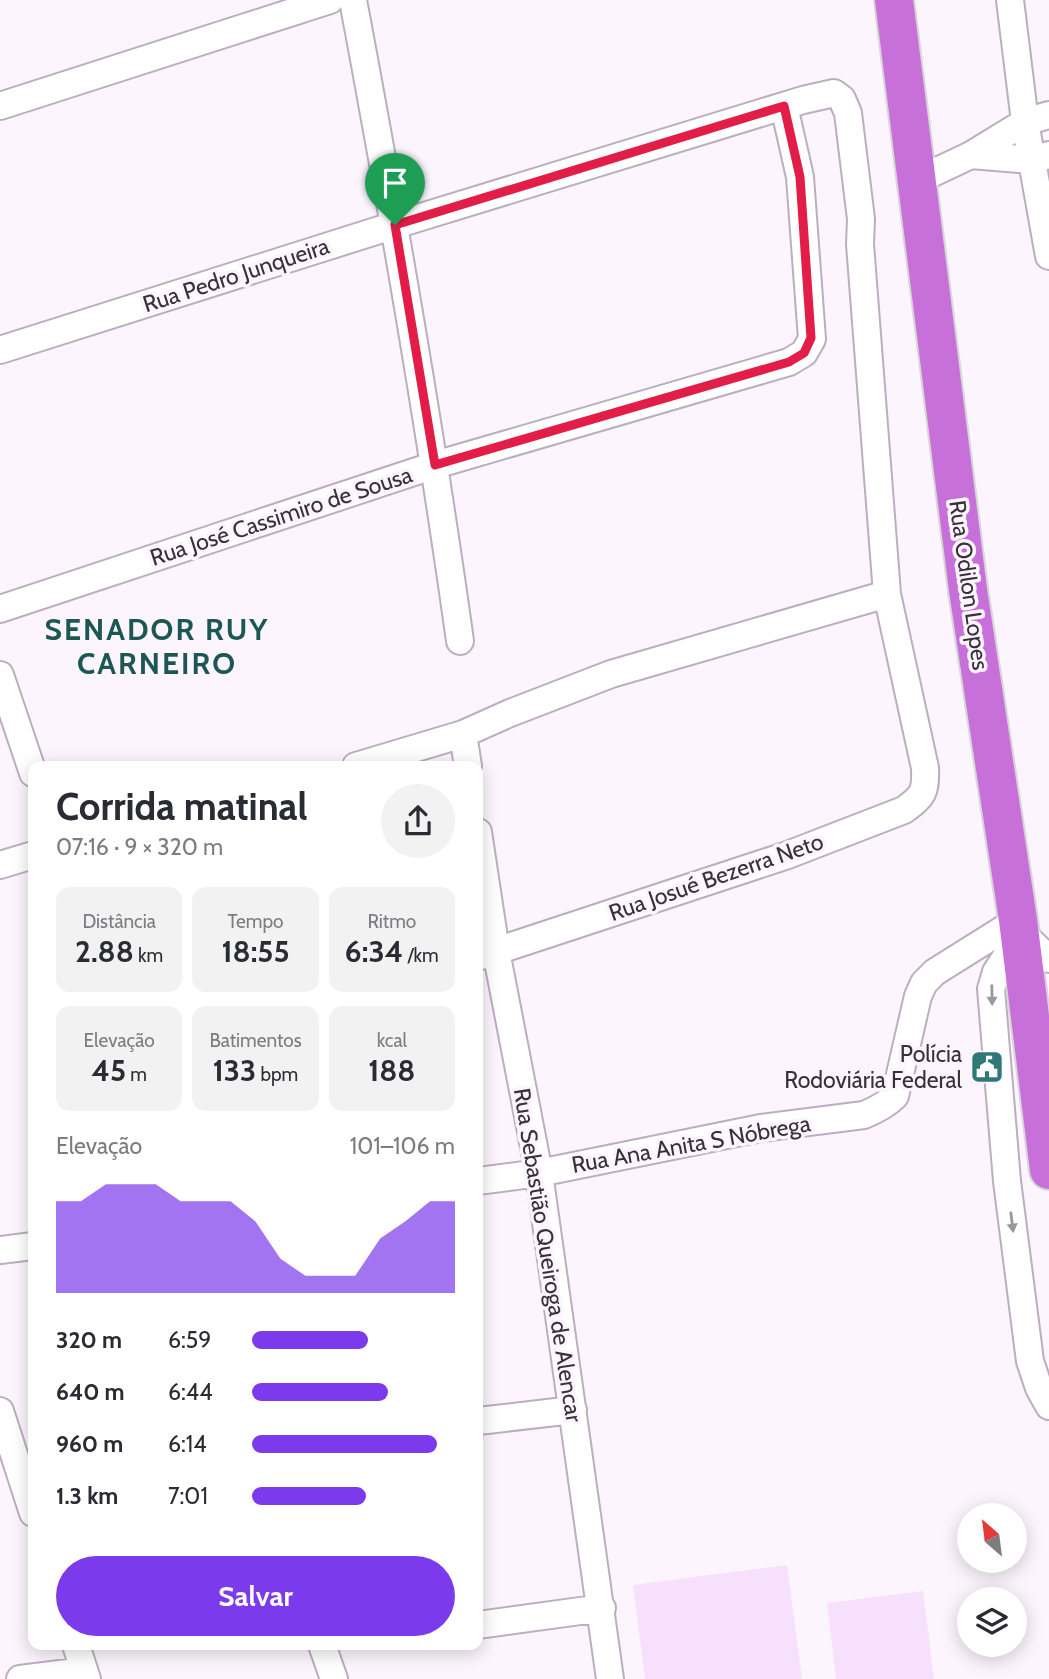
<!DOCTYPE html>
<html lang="pt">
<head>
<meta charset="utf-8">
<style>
	body { margin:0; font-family:Cabin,sans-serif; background:#f2f2f3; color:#2b2b33; height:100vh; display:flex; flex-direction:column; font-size:26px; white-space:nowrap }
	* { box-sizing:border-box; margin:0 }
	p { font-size:23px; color:#7c7c81 }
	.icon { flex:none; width:38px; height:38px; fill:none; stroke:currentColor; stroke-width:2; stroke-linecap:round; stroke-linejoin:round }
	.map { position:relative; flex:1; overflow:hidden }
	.panel { position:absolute; left:28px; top:761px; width:455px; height:889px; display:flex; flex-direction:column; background:#fff; border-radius:14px; box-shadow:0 4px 18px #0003 }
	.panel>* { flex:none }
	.needle { width:46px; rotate:332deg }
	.buttons { position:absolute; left:957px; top:1503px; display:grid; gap:14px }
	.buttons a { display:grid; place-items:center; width:70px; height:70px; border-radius:50%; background:#fff; box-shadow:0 4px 18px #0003; font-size:35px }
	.pin { position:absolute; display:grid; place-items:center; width:60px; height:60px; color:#fff; margin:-72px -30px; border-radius:50% 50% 50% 0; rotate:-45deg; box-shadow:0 0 7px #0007 }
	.pin .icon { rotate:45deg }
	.round { display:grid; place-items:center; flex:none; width:74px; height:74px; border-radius:37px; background:#f2f2f3 }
	.head { display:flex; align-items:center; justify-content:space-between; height:119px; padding:0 28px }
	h1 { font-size:38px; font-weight:800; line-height:52px }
	.stats { display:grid; grid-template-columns:repeat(3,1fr); gap:10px; height:119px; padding:7px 28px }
	.stats div { display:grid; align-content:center; border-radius:14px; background:#f2f2f3; text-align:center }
	.stats b { font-size:30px; font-weight:800 }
	.stats small { font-size:19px; font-weight:400 }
	.stats p { font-size:19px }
	.chart { height:196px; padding:14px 28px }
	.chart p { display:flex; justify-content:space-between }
	.chart svg { width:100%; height:126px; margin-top:7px; fill:#7c3aed; opacity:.7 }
	.button { display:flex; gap:14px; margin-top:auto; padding:14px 28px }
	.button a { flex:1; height:80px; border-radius:42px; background:#7c3aed; color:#fff; font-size:28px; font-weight:800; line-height:80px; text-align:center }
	ul { padding:0 28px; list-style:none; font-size:23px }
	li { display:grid; grid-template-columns:112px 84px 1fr; align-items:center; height:52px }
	li i { height:18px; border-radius:9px; background:#7c3aed }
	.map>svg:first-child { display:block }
	.green { fill:#f6e0fb }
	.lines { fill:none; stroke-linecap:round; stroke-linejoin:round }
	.minor-casing { stroke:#bdadc0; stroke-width:30 }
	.highway-casing { stroke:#d7d6d7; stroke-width:42 }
	.minor { stroke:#fff; stroke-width:26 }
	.highway { stroke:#c870da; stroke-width:38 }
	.oneway { fill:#9b989c }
	.route-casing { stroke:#fff; stroke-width:14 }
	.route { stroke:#e11d48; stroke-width:9 }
	.labels { text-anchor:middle; stroke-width:7; stroke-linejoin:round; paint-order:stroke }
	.street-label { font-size:23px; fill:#373138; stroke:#fcf5fd }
	.poi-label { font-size:23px; fill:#373138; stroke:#fcf5fd; text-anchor:end }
	.district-label { font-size:30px; font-weight:bold; letter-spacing:2px; fill:#1c5755; stroke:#fcf5fd }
</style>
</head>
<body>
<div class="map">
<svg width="1049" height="1679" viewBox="0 0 1049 1679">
	<rect width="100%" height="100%" fill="#fcf5fd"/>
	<path class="green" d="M787 1565 802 1679H645L633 1585Z
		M923 1591 934 1679H836L827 1603Z"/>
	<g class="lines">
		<defs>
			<path id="minor" d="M353 0C393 213 430 426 460 641
				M1010 0 1025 122 1049 256
				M0 106 330 0
				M971 155 1031 160 1049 155
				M916 181 971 155 1025 122 1049 115
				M0 350 395 225 803 100 834 93 842 99 848 113 861 219 860 244 887 594 925 768C926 793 923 796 904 810L785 856 478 957
				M0 609 435 465 789 362 804 353 812 339 800 177 784 106
				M0 675 33 773
				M463 734 468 766
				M356 766 463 734 510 713 611 674 887 594
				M478 832 496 951 539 1173 610 1679
				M0 865 33 855
				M1019 930 1049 959
				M1020 935 996 972 991 989 1007 1181 1030 1361 1039 1388 1049 1406
				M478 1181 539 1173 761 1128 864 1115C876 1110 886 1105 895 1096L918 996 924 983 935 972 1018 920
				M0 1250 33 1246
				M0 1411 33 1513
				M478 1421 573 1410
				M478 1625 602 1608
				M76 1645 87 1679
				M322 1645 334 1679
				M20 1679 84 1671"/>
			<path id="highway" d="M894 0 968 590 1018 920 1049 1170"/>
		</defs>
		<use href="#minor" class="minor-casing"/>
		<use href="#highway" class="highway-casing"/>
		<use href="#minor" class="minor"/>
		<use href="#highway" class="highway"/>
	</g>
	<defs><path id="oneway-solid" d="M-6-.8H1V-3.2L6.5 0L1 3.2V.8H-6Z" transform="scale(1.75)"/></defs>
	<g class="oneway">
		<use href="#oneway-solid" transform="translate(992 995) rotate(89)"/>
		<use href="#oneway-solid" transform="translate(1012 1222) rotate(83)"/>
	</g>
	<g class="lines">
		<defs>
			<path id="route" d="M784 106 800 177 811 338 804 353 789 362 435 465 395 225Z"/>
		</defs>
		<use href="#route" class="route-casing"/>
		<use href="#route" class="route"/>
	</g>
	<defs>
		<symbol id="civic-square" viewBox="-11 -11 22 22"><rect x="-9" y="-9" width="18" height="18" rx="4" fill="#2f7876" stroke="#fcf5fd"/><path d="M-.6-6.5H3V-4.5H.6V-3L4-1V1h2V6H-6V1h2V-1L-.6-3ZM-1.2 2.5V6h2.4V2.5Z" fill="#fff"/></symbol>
	</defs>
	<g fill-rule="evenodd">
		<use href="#civic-square" x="968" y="1048" width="38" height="38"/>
	</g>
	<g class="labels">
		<g class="street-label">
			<text transform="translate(236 275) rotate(-18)" y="8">Rua Pedro Junqueira</text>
			<text transform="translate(281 516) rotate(-18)" y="8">Rua José Cassimiro de Sousa</text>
			<text transform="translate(969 585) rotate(82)" y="8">Rua Odilon Lopes</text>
			<text transform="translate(716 877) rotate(-19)" y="8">Rua Josué Bezerra Neto</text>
			<text transform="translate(691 1144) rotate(-10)" y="8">Rua Ana Anita S Nóbrega</text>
			<text transform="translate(548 1255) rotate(81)" y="8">Rua Sebastião Queiroga de Alencar</text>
		</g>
		<g class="poi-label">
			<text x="962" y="1062">Polícia<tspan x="962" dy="26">Rodoviária Federal</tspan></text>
		</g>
		<g class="district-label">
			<text x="157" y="640">SENADOR RUY<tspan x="157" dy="34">CARNEIRO</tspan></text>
		</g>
	</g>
</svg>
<div class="buttons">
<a><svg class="needle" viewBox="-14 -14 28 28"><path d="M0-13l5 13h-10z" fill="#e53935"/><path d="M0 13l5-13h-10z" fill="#7c7c81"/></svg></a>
<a><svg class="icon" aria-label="layers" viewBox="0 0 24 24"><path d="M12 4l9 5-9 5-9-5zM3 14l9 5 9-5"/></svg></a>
</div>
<div class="pin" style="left:395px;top:225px;background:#1e9e55"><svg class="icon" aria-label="arrive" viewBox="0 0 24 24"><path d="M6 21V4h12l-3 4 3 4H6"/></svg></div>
<section class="panel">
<div class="head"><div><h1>Corrida matinal</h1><p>07:16 · 9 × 320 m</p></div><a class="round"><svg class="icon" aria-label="share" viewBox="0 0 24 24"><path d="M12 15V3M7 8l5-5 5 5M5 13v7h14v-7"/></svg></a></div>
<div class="stats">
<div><p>Distância</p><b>2.88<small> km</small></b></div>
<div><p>Tempo</p><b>18:55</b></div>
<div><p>Ritmo</p><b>6:34<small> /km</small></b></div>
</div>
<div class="stats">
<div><p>Elevação</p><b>45<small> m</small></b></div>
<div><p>Batimentos</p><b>133<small> bpm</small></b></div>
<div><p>kcal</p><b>188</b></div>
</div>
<div class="chart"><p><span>Elevação</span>101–106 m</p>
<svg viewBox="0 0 160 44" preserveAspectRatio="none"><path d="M0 44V12L10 12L20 6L30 6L40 6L50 12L60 12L70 12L80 19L90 32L100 38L110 38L120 38L130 25L140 19L150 12L160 12V44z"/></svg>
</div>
<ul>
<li><b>320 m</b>6:59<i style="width:57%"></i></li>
<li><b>640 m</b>6:44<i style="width:67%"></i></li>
<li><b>960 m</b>6:14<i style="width:91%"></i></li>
<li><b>1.3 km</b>7:01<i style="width:56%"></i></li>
</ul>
<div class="button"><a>Salvar</a></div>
</section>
</div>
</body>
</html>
